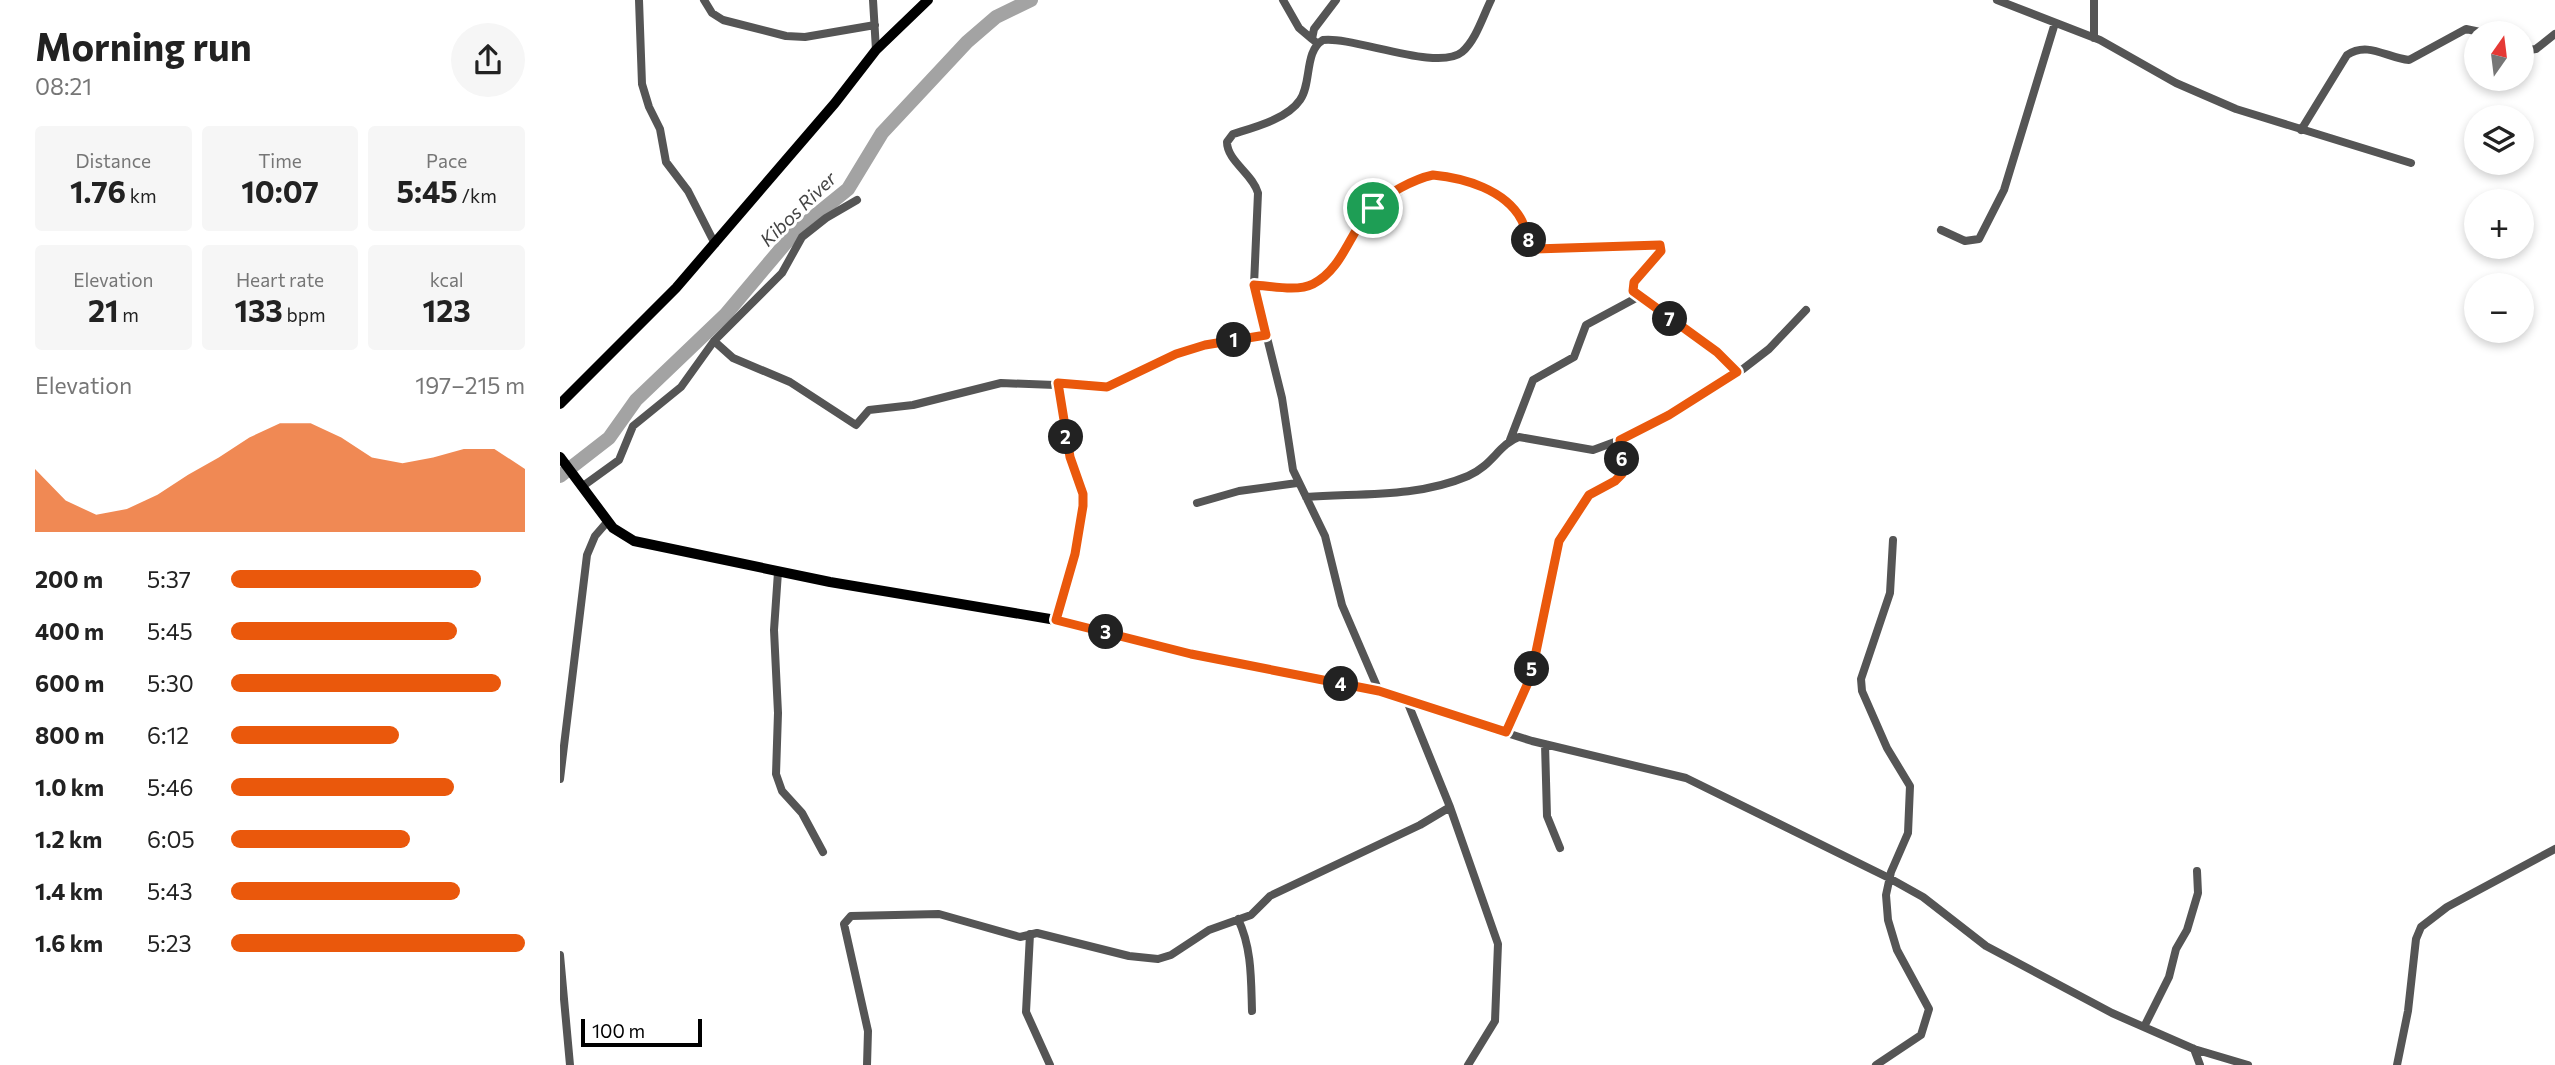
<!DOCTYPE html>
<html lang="en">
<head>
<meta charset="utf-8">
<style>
	body { margin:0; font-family:Commissioner,sans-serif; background:#f6f6f6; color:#222; height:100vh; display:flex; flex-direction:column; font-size:26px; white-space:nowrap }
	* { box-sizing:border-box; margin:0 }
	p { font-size:23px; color:#767676 }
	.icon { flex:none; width:38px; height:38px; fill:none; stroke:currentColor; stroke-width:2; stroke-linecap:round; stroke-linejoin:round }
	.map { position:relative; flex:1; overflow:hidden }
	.drawer { display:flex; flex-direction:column; background:#fff; width:560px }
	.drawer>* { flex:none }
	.needle { width:46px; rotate:14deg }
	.controls { position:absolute; left:1904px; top:21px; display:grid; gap:14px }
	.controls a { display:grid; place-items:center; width:70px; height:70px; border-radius:50%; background:#fff; box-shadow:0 4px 10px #0003; font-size:35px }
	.scale { position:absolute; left:21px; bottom:18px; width:121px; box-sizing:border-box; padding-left:7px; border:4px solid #000; border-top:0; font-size:19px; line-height:24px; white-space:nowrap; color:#000; -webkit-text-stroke:5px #fff; paint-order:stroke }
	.pin { position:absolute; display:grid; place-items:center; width:60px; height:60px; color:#fff; margin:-30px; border:4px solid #fff; border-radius:50%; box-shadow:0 2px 7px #0007 }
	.km { position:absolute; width:35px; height:35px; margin:-18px; border-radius:50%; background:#222; color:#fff; font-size:19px; line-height:35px; text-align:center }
	.round { display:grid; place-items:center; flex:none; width:74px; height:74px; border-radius:37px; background:#f6f6f6 }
	.overview { display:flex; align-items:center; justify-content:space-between; height:119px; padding:0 35px }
	h1 { font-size:38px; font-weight:700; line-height:52px }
	.figures { display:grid; grid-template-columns:repeat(3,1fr); gap:10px; height:119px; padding:7px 35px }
	.figures div { display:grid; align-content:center; border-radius:7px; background:#f6f6f6; text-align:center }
	.figures b { font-size:30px; font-weight:700 }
	.figures small { font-size:19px; font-weight:400 }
	.figures p { font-size:19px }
	.chart { height:196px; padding:14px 35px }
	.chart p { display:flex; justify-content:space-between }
	.chart svg { width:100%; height:126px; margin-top:7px; fill:#ea580c; opacity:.7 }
	ul { padding:0 35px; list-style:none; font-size:23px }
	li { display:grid; grid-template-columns:112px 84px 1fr; align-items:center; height:52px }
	li i { height:18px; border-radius:9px; background:#ea580c }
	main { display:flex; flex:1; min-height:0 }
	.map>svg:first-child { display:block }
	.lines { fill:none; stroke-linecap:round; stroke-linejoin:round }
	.river { stroke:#a3a3a3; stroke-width:14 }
	.minor { stroke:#555; stroke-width:8 }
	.major { stroke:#000; stroke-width:10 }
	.route-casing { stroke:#fff; stroke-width:14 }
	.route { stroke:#ea580c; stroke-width:9 }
	.labels { text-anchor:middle; stroke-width:6; stroke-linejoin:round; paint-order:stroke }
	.water-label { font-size:19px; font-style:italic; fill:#444; stroke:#fff }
</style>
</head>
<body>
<main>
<section class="drawer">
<div class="overview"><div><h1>Morning run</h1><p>08:21</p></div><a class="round"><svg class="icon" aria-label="share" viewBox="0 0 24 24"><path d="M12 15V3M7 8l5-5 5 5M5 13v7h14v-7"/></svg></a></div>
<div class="figures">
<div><p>Distance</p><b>1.76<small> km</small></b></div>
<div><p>Time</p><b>10:07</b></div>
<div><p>Pace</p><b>5:45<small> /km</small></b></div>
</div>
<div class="figures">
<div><p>Elevation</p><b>21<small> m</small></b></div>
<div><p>Heart rate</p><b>133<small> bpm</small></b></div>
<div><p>kcal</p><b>123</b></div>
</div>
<div class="chart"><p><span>Elevation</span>197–215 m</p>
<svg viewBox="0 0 160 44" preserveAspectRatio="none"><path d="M0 44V22L10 33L20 38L30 36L40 31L50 24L60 18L70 11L80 6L90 6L100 11L110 18L120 20L130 18L140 15L150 15L160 22V44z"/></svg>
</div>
<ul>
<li><b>200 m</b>5:37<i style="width:85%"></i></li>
<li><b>400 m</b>5:45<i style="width:77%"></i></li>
<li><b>600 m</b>5:30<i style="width:92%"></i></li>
<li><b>800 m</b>6:12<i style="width:57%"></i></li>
<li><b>1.0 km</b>5:46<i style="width:76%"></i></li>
<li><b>1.2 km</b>6:05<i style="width:61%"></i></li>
<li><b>1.4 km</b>5:43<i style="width:78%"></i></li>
<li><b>1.6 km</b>5:23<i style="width:100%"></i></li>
</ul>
</section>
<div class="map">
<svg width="1995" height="1065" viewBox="0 0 1995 1065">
	<rect width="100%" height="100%" fill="#fff"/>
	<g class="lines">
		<path class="river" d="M0 476 49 438 76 400 166 314 235 232 288 189 322 133 407 42 436 17 471 0"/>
		<path class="minor" d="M79 0 82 84 89 107 100 129 106 162 128 191 155 244
			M144 0 152 13 163 20 226 36 245 37 315 25
			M313 0 316 50
			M723 0 739 28 752 39
			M1437 0 1540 40 1616 83 1676 109 1851 163
			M1534 38V0
			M757 43 752 39 754 29 776 0
			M1962 51 1976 49 1995 34
			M1741 130 1787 55C1808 41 1827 58 1849 60L1906 29 1925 33
			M1381 230 1405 241 1419 239 1444 190 1495 23
			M694 285H752L779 261 813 208 861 178 873 175 905 180 946 200 962 219 971 246 975 249 1100 245 1101 251 1074 282 1073 291 1157 353 1177 372
			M154 341 173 358 230 382 296 425 309 410 353 405 441 383 547 387 616 354 645 345 706 335
			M950 440 973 380 1014 357 1026 325 1078 297
			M23 486 59 460 73 426 121 387 154 341 222 273 242 237 266 218 297 200
			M746 497C800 493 856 498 908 476 932 466 939 444 959 437L1033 450 1060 440 1109 415 1183 369 1209 349 1246 310
			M637 503 679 491 737 483
			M218 572 214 630 218 713 216 774 222 791 242 813 263 852
			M496 620 515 554 523 506V494L510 457 498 383
			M819 691 782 605 765 536 733 470 722 398 694 285 698 193C693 174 667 161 667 142L673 134C695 127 727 119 740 100 752 83 744 51 763 40 793 36 878 72 902 52 916 40 923 16 931 0
			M847 701 972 741 1126 778 1329 878 1363 897 1426 946 1552 1013 1634 1049 1688 1065
			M847 701 890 807 938 944 935 1021 908 1065
			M946 732 971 676 999 541 1029 495 1055 481 1062 474 1060 440
			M985 744 987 816 1000 848
			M0 779 27 555 35 536 48 521
			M678 919C692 948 691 980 692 1011
			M470 934 466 1012 490 1065
			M0 955 10 1065
			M1584 1027 1609 977 1616 949 1627 930 1638 893 1637 871
			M1634 1049 1640 1065
			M307 1065 308 1031 284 924 291 916 379 914 460 937 477 933 569 956 598 959 611 955 649 930 691 915 710 896 860 825 890 807
			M1316 1065 1361 1035 1369 1009 1337 950 1328 920 1326 895 1331 872 1348 833 1350 786 1327 748 1302 691 1301 679 1330 593 1333 540
			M1837 1065 1848 1011 1856 939 1861 927 1887 907 1995 849"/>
		<path class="major" d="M0 404 116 288 275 103 316 50 368 0
			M0 457 53 528 74 541 270 582 496 620 631 654 819 691 847 701"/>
	</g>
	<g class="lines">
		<defs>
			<path id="route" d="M873 175C905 178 945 190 961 219 967 229 966 242 975 249L1100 245 1101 251 1074 282 1073 291 1157 352 1177 372 1109 415 1060 440 1062 474 1055 481 1029 495 999 541 971 676 946 732 819 691 631 654 496 620 515 554 523 506V494L510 457 498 383 547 387 616 354 645 345 706 335 694 285C711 286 737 292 753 284 783 269 790 231 812 208 826 194 854 179 873 175Z"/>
		</defs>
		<use href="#route" class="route-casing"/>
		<use href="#route" class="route"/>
	</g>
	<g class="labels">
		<g class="water-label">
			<text transform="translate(238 209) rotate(-44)" y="7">Kibos River</text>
		</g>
	</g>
</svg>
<div class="controls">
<a><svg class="needle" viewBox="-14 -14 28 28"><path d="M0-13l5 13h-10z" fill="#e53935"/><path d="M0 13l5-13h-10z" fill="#767676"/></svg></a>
<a><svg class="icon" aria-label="layers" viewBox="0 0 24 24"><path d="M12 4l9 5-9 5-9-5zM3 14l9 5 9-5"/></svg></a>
<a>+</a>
<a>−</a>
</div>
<div class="scale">100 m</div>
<div class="pin" style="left:813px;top:208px;background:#1e9e55"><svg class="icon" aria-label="arrive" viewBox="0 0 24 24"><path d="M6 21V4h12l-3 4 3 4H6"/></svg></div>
<b class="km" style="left:674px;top:340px">1</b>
<b class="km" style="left:506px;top:437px">2</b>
<b class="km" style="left:546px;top:632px">3</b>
<b class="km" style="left:781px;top:684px">4</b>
<b class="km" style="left:972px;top:669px">5</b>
<b class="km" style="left:1062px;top:459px">6</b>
<b class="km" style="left:1110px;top:319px">7</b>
<b class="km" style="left:969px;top:240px">8</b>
</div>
</main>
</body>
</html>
